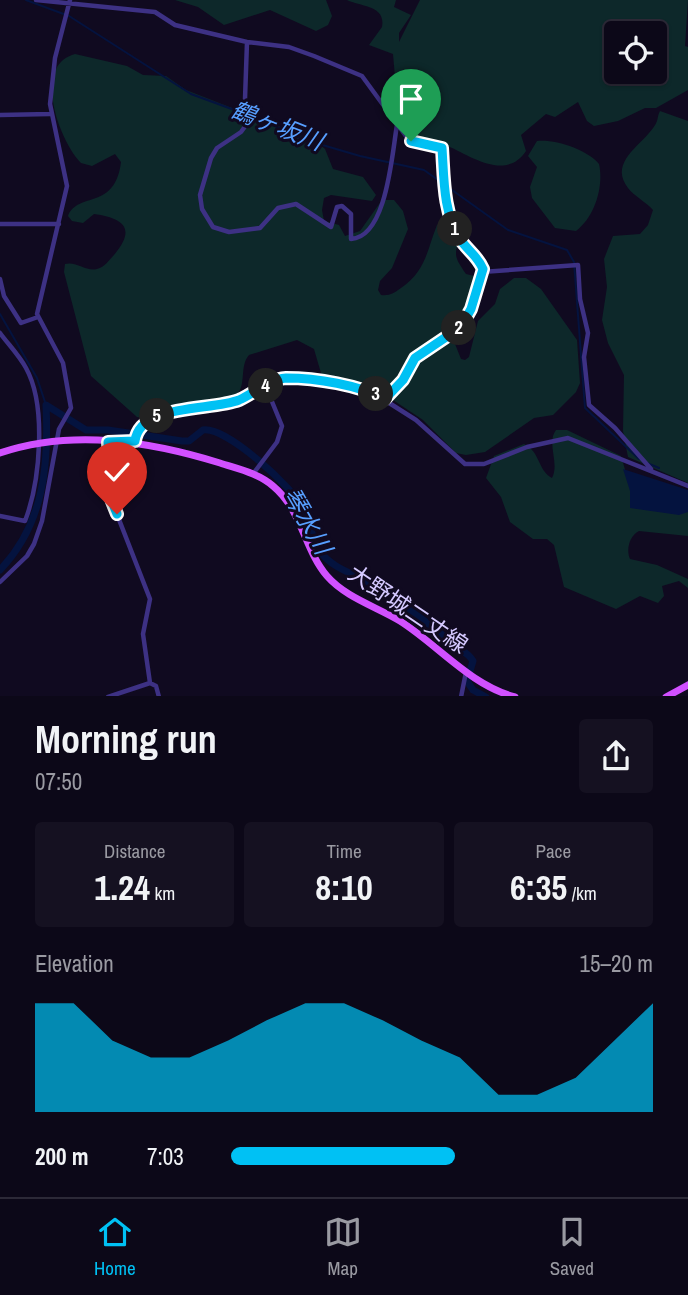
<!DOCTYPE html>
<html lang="en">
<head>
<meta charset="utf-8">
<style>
	body { margin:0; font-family:"Archivo Narrow","Noto Sans JP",sans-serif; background:#151121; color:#f1f3f6; height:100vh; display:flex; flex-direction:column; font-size:26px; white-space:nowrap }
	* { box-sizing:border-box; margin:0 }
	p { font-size:23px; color:#9a9aa2 }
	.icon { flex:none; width:38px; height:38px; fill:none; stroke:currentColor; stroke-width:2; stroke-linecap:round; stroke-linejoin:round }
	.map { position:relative; height:696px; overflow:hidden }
	.side { display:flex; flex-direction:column; background:#0c0818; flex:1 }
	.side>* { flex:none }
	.buttons { position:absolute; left:604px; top:21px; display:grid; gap:14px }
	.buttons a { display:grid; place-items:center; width:63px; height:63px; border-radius:7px; background:#0c0818; box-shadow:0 2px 5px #0004,0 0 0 2px #2c2937; font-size:35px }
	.pin { position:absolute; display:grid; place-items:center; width:60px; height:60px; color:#fff; margin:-72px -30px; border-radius:50% 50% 50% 0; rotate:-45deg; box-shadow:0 0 7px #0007 }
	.pin .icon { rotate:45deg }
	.km { position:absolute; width:35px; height:35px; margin:-18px; border-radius:50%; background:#222; color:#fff; font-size:19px; line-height:35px; text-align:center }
	.round { display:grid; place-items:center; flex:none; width:74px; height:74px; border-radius:7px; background:#151121 }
	.overview { display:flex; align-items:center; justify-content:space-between; height:119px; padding:0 35px }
	h1 { font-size:38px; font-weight:700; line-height:52px }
	.metrics { display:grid; grid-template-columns:repeat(3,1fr); gap:10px; height:119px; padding:7px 35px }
	.metrics div { display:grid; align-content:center; border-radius:7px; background:#151121; text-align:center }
	.metrics b { font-size:35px; font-weight:700 }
	.metrics small { font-size:19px; font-weight:400 }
	.metrics p { font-size:19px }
	.chart { height:196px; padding:14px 35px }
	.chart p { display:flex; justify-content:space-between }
	.chart svg { width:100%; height:126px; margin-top:7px; fill:#00c1f4; opacity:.7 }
	ul { padding:0 35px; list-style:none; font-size:23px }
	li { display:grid; grid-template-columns:112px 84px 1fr; align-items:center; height:52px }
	li i { height:18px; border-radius:9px; background:#00c1f4 }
	.menu { display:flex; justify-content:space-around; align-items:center; height:98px; border-top:2px solid #2c2937; background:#0c0818; font-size:19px; color:#9a9aa2 }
	.menu a { display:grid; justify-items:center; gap:4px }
	.menu .active { color:#00c1f4 }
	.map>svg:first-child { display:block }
	.green { fill:#0d282a; fill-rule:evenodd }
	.water { fill:#04133f }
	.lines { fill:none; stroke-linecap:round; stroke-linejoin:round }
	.stream { stroke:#04133f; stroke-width:2 }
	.river { stroke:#04133f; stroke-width:7 }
	.street { stroke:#3d3184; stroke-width:4.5 }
	.primary { stroke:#d150ff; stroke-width:7 }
	.route-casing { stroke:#fff; stroke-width:14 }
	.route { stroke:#00c1f4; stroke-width:9 }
	.labels { text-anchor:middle; stroke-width:6; stroke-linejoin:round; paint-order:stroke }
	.street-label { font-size:23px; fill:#d5c9ff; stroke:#100a20 }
	.water-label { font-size:24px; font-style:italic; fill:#579fff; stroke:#100a20 }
</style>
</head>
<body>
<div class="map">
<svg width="688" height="697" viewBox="0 0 688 697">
	<rect width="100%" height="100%" fill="#100a20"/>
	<path class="green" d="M175 0H326L332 16 328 25 316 31 270 10 224 25 198 7Z
		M347 0H396L394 7 411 15 399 33V42L420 0H688L685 46 688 47V90L656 108H645L618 121 594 126 587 121 578 102 555 117 546 114 521 135 526 151C506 181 472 157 448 146 436 141 423 141 412 134L397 100 393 54 369 45 382 27C386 5 361 7 347 0ZM616 33H654V72H616Z
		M75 54 127 66 143 75 166 76 186 90 314 140 325 149 333 169 363 177 376 195 372 201 331 195 324 198 322 210 324 221 339 225 345 236 360 231 382 200H394L403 211 408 229 392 268 380 281 378 290 381 295C390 296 394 293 401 288 426 271 427 250 437 225L448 220 461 234C455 254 452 254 466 274L474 276 478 282 471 308 451 334 461 359 465 360 469 357 478 321 495 304 500 289 514 278H526L541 289 577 340 580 383 576 392 553 415 534 418 485 452 466 455 456 453 423 420 387 396 364 387 323 380 314 349 297 340 249 355C239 366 247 386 236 395 222 407 195 402 177 404 163 406 151 421 137 417L91 376 64 272 65 264C77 261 86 272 97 269 105 267 109 260 114 255 137 228 123 218 94 214L83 223 72 221 68 216C78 191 115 211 121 162L115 154 92 166 81 163C60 142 31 66 75 54Z
		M660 111 688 121V483L628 457 623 431 624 375 608 343 602 320 607 287 604 259 613 236 640 234 648 225 653 210C646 202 634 196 628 188 606 160 649 142 657 121 658 118 658 114 660 111Z
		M537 141C556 139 588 150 599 164 604 186 595 217 576 231L555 228 532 198 530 187 537 167 528 156Z
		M556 430H567L621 456 626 473 688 511V536L639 531C629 536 626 550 630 559L657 565 688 579V588L679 581 662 586 664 596 658 603 640 596 616 609 564 587 554 545 547 539H533L510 522 501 497 486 478 494 456 524 444C540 451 538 471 552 478 560 463 546 443 556 430Z"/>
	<path class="water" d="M623 469 688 490V512L679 515 630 508V491Z"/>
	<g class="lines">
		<path class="stream" d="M26 0 69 16 191 94 248 115
			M254 116 302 139 360 156 424 170 508 230 567 250 574 262 585 408 639 459
			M0 314 37 378 46 405
			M647 463 659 468"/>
		<path class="river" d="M0 570C44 524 49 465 46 405L86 430H108L182 441H189L203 430C226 426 294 488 304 510 311 522 311 538 319 550 332 569 353 573 372 584 401 603 427 621 453 644 461 651 468 652 473 661L467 681 473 690 486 697"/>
		<path class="street" d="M36 0 155 12 175 25 247 42 289 47 314 56 362 76 408 139 442 148 448 211 460 240 477 255 482 272 471 309 461 326 415 358 403 380 385 399
			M247 42 245 99 252 117 241 132 217 148 211 158 200 195 202 209 213 227 229 232 260 228 278 208 296 204 331 227 337 207 342 206 351 214V239C387 237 392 153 397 125
			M0 115 50 114
			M0 224H59
			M482 272 578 265 580 299 588 333 584 357 589 405 615 428 651 469
			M0 279 4 296 21 323 38 317
			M0 333C8 344 19 355 26 368 47 406 40 482 25 521L0 516
			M135 441 141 428 157 415 237 401 270 382 292 379 375 394 416 420 465 464H484L527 447 568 438 688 486
			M108 442 111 499 150 599 143 634 150 683 156 686 159 697
			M253 474 277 442 282 426 266 387
			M308 541 315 538
			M0 582 27 556 34 544 42 521 59 429 71 408 63 363 37 314 67 186 50 104 55 58 70 0
			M108 697 150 683
			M461 697 466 672"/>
		<path class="primary" d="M0 453C72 429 149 441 220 463 238 469 258 473 273 486 302 510 304 549 327 576 345 597 377 607 400 621 438 645 470 685 515 697
			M666 697 688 685"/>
	</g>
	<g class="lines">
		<defs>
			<path id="route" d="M117 514 111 499 108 442 135 441C140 403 212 411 239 400 255 393 268 379 286 378 316 378 359 385 385 399L403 380 415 358 461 327 471 309 483 269C477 255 467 250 460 239 443 213 444 177 442 148L411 141"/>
		</defs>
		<use href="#route" class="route-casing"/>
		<use href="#route" class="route"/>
	</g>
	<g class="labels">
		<g class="street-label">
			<text transform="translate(408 609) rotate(34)" y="8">大野城二丈線</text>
		</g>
		<g class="water-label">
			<text transform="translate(277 126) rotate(21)" y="8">鶴ヶ坂川</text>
			<text transform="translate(307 521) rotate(60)" y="8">琴水川</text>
		</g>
	</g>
</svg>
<div class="buttons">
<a><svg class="icon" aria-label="locate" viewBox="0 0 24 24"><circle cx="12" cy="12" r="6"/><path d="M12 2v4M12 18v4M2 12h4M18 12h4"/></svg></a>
</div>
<div class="pin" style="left:411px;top:141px;background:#1e9e55"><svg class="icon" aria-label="arrive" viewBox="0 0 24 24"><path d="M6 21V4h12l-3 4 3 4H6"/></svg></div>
<div class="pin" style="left:117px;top:514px;background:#d93025"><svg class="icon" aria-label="check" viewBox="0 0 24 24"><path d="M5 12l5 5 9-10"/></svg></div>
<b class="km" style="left:455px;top:229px">1</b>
<b class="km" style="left:459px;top:328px">2</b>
<b class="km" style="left:376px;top:394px">3</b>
<b class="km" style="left:266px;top:386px">4</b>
<b class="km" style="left:157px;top:416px">5</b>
</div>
<section class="side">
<div class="overview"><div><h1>Morning run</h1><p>07:50</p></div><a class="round"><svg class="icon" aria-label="share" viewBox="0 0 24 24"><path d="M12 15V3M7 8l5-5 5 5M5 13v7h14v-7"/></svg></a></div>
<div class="metrics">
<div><p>Distance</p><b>1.24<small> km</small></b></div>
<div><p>Time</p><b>8:10</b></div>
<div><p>Pace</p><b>6:35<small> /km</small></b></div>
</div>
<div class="chart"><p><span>Elevation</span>15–20 m</p>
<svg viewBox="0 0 160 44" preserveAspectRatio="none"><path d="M0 44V6L10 6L20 19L30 25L40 25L50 19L60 12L70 6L80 6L90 12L100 19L110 25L120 38L130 38L140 32L150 19L160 6V44z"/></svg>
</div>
<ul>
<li><b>200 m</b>7:03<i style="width:53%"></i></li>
</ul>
</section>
<nav class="menu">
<a class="active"><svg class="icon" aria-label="home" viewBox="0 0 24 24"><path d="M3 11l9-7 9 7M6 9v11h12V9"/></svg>Home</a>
<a><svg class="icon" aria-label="map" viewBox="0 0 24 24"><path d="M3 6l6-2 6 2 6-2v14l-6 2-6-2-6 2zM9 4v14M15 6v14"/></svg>Map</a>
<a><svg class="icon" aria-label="saved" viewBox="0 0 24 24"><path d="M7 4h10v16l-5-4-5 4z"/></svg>Saved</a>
</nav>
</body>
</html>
